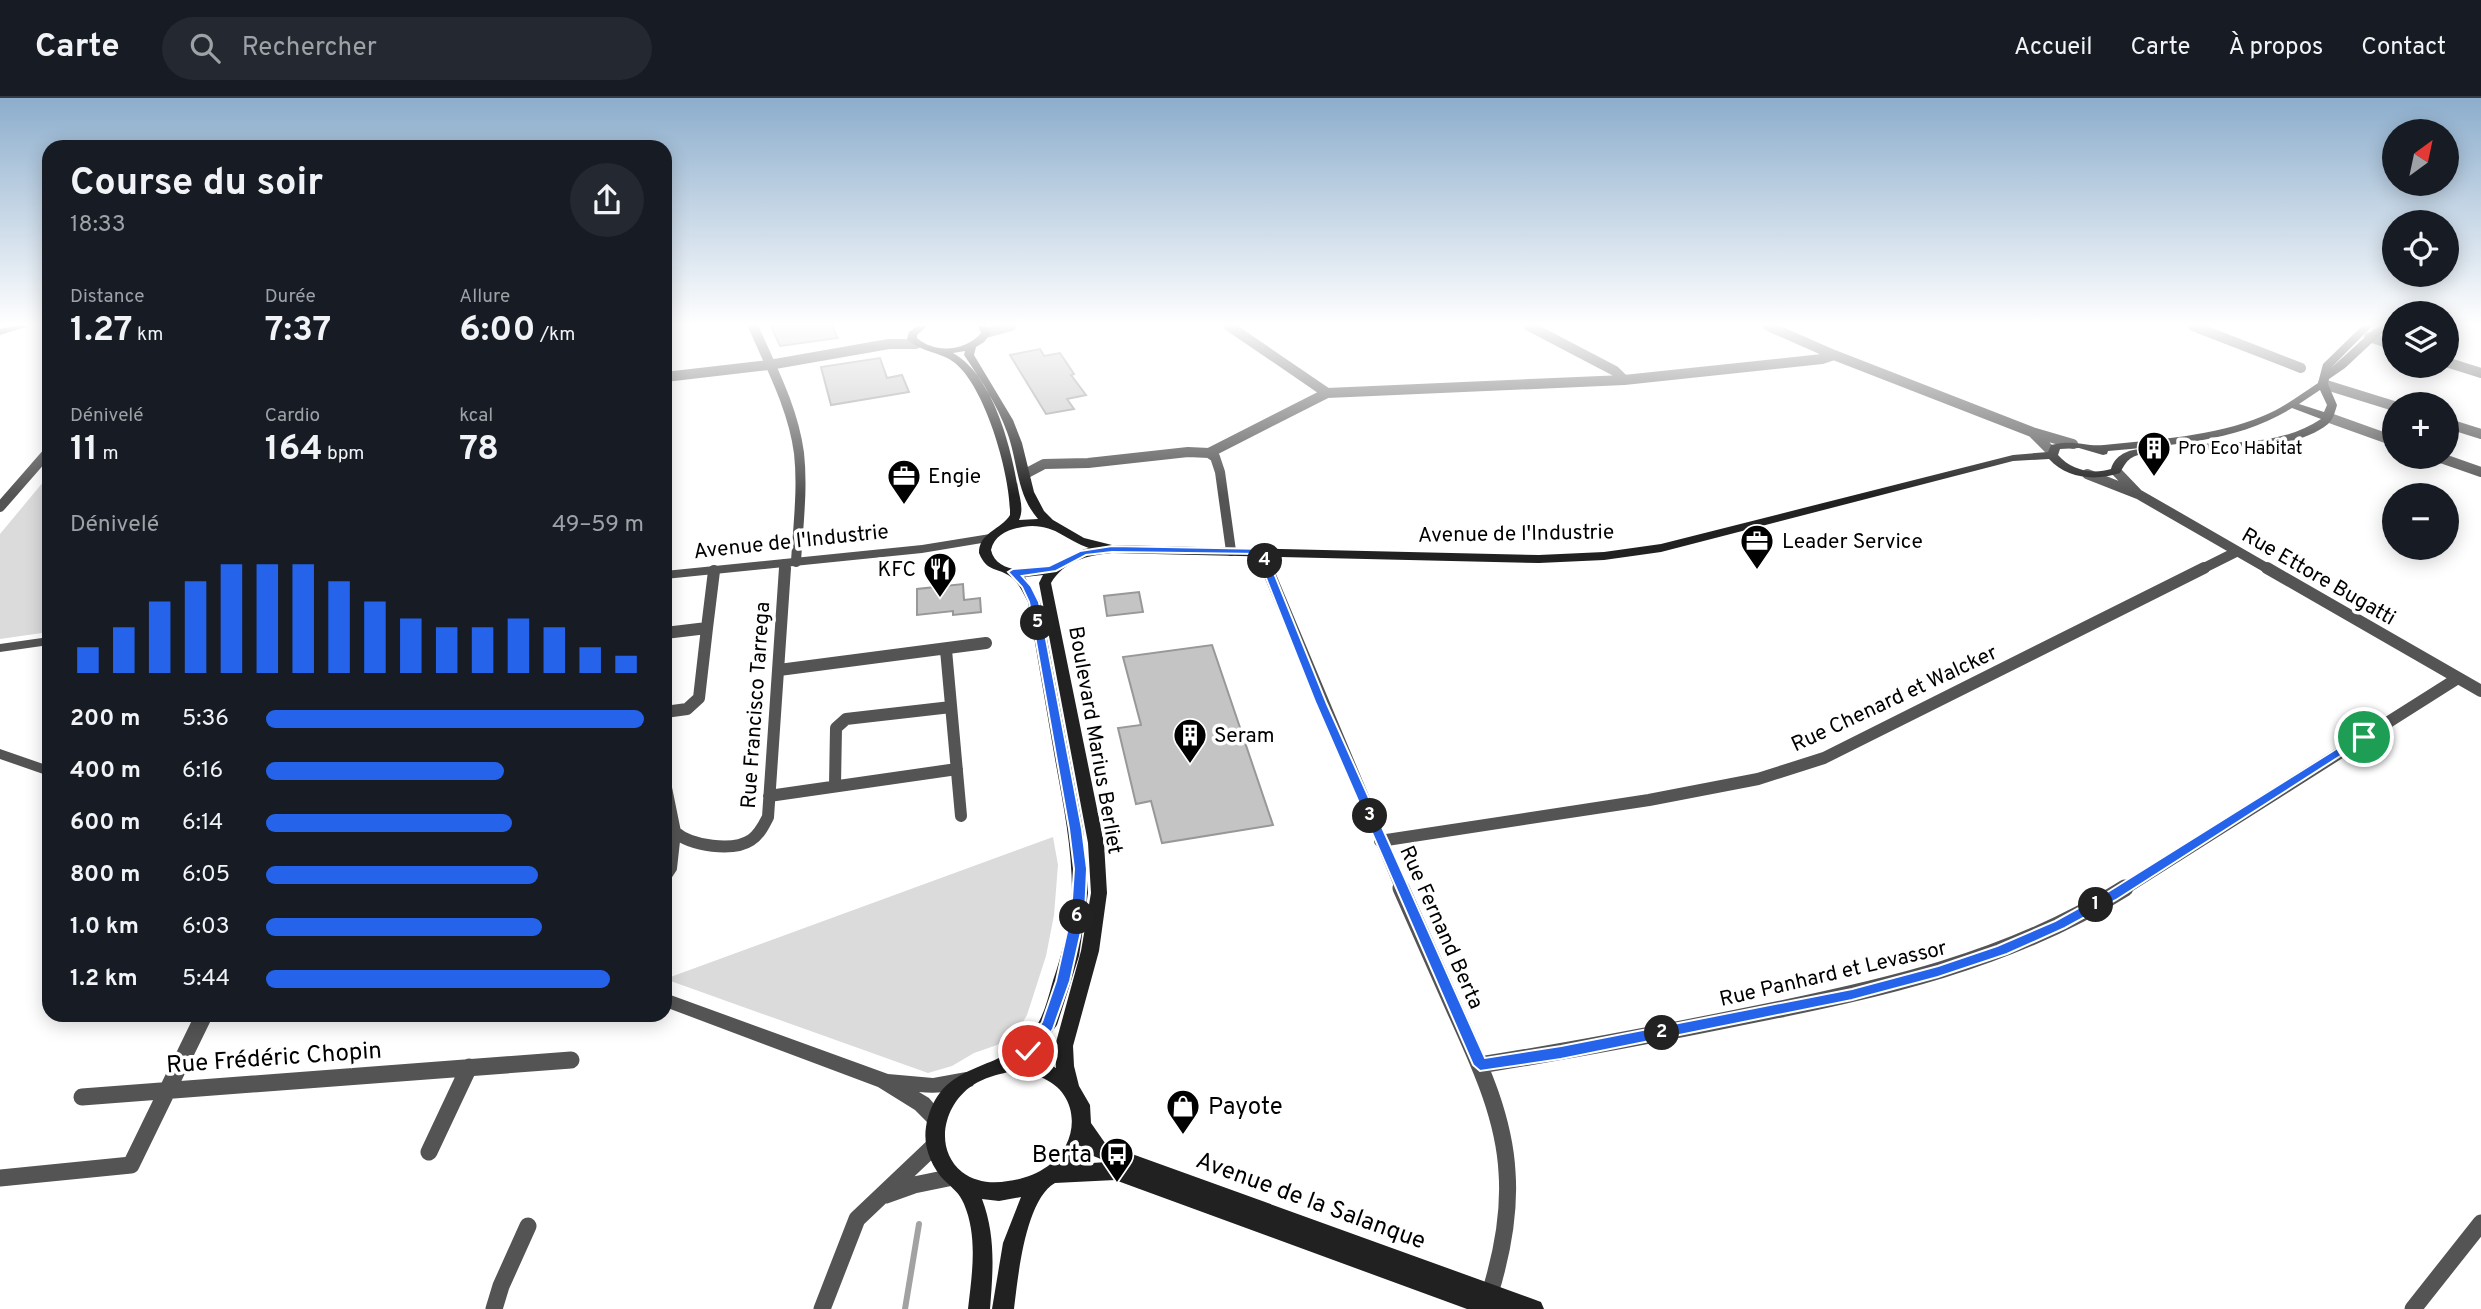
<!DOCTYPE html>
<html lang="fr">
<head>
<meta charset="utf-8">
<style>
	body { margin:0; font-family:Overpass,sans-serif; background:#242831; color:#f1f3f6; height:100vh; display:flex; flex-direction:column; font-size:26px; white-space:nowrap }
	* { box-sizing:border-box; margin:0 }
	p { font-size:23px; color:#9ea1a6 }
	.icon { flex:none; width:38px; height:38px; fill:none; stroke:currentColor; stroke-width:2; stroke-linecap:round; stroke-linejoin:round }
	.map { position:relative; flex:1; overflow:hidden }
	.drawer { position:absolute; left:42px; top:42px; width:630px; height:882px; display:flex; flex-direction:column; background:#171b24; border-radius:21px; box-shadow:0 4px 18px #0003 }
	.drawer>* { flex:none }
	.needle { width:46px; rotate:33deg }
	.tools { position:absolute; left:2382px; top:21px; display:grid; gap:14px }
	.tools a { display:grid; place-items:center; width:77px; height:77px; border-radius:50%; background:#171b24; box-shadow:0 4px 18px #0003; font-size:35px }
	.pin { position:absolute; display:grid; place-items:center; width:60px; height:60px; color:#fff; margin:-30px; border:4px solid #fff; border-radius:50%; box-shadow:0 2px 7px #0007 }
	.km { position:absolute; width:35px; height:35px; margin:-18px; border-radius:50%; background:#222; color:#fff; font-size:19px; line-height:35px; text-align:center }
	.round { display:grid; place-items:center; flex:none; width:74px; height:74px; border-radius:37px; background:#242831 }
	.overview { display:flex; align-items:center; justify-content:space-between; height:119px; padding:0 28px }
	h1 { font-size:38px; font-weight:700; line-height:52px }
	.figures { display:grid; grid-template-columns:repeat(3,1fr); gap:10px; height:119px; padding:7px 28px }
	.figures div { display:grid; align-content:center }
	.figures b { font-size:35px; font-weight:700 }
	.figures small { font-size:19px; font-weight:400 }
	.figures p { font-size:19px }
	.chart { height:196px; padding:14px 28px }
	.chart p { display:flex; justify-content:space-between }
	.chart svg { width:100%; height:126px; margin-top:7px; stroke:#2563eb; stroke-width:6 }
	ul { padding:0 28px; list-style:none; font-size:23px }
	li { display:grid; grid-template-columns:112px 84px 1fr; align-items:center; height:52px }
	li i { height:18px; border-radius:9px; background:#2563eb }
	header { display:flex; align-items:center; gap:42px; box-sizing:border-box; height:98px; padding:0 35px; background:#171b24; border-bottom:2px solid #363941 }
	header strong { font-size:33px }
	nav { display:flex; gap:38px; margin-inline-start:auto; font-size:24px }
	.search { width:490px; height:63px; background:#242831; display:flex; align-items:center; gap:18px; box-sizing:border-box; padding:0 24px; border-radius:38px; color:#9ea1a6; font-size:26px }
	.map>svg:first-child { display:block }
	.green { fill:#dbdbdb }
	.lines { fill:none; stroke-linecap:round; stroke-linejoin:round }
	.stream { stroke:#a2a2a2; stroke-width:6 }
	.building { fill:#c4c4c4; stroke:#989898; stroke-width:2 }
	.minor-far2 { stroke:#545454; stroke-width:10 }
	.minor-far1 { stroke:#545454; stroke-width:12 }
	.minor { stroke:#545454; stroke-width:17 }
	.tertiary { fill:#545454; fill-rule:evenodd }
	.secondary { fill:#212121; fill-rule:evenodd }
	.route { fill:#2563eb; stroke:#fff; stroke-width:2 }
	.labels { text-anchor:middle; stroke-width:7; stroke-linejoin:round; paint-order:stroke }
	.far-poi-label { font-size:18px; fill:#000; stroke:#fff; text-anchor:start }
	.poi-label { font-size:21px; fill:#000; stroke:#fff; text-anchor:start }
	.street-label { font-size:21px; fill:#000; stroke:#fff }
	.near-street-label { font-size:24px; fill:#000; stroke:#fff }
	.near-poi-label { font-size:24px; fill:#000; stroke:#fff; text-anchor:start }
</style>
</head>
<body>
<header>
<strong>Carte</strong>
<div class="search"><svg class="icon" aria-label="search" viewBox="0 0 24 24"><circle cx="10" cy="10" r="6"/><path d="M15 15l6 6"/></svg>Rechercher</div>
<nav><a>Accueil</a><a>Carte</a><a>À propos</a><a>Contact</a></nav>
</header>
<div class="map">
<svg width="2481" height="1211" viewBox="0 0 2481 1211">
	<rect width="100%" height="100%" fill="#fff"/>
	<path class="green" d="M49 377V534L0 541V436Z
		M1053 739 1058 767 1054 817 1046 858 1027 917 1017 934 997 947 974 955 952 968 928 975 665 881Z"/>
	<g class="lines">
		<path class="stream" d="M905 1211 919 1126"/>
	</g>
	<path class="building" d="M771 228H832L838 240 780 248Z
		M1040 251 1044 258 1060 255 1074 276 1071 277 1086 297 1067 301 1074 311 1046 316 1010 257Z
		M880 260 887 280 902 277 909 294 831 307 821 269Z
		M963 486 964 502 980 500 981 514 953 517V513L917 517V491Z
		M1139 494 1143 514 1107 518 1104 498Z
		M1212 547 1273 727 1162 745 1151 703 1136 706 1118 630 1141 627 1123 559Z"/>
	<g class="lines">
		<path class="minor-far2" d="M753 228C771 269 793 310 799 355 803 391 798 428 796 464
			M1529 228 1615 273 1624 282
			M1768 228 1834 257 2032 334
			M2193 228 2301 270
			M986 235 1011 228
			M2369 239 2394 247
			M2446 264 2481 275
			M665 279 769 267 889 246H916
			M2323 286 2394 308
			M1327 295 1624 282 1822 261 1834 257
			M2327 319 2394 343
			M2446 325 2481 336
			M2052 354 2032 334 2073 346
			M1209 355 1327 295 1229 228
			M2438 359 2481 374
			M1025 376 1044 366 1088 365 1188 354 1209 355 1215 359 1220 374 1231 453
			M2087 376 2138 396 2116 373
			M2138 396 2270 472
			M0 409 49 353
			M1264 453 1268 472
			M785 472V466
			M2200 472 2236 454"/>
		<path class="minor-far1" d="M1267 470 1402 792
			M2267 470 2481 593
			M707 530 714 473
			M665 535 707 530 699 600 687 611 665 614
			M946 552 961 718
			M779 572 986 545
			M665 685 675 734C691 748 733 754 751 742 759 737 764 727 768 719L785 470
			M835 687 836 630 846 621 951 609
			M769 698 957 671
			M665 730 675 734 671 770 665 779
			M1380 743 1649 702 1758 681 1824 660 2204 470
			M2123 792 2458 580"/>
		<path class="minor" d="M1401 790C1419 831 1437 871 1455 912 1478 963 1504 1017 1507 1074 1510 1115 1502 1156 1490 1195
			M1480 967C1569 953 1658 936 1746 918 1878 892 2010 863 2125 790
			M82 999 571 962
			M429 1054 469 969
			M0 1080 131 1067 204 917
			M886 1097 914 1087 953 1079
			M494 1211 501 1188 528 1128
			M822 1211 857 1121 935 1047
			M2413 1211 2481 1125"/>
		<path class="tertiary" d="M990 436 994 437 996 440 994 443 922 455 665 481V473L922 447Z
			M49 539V547L0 554V546Z
			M0 651 49 668V678L0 661Z
			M665 895 888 976 933 980 966 974 973 976 975 982 973 988C956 994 937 996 919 994L929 1000 947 1021 944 1027 937 1029 930 1027 915 1012 878 989 665 909Z"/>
		<path class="secondary" d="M14 228H29L0 237V231Z
			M917 228H927L917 237V240C935 256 966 253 981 235L978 228H986L991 235 984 244 976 249 974 257 1013 322 1022 345 1034 394 1044 413 1053 422 1084 440 1112 447 1539 457 1604 454 1661 446 2013 357 2048 354 2051 347C2075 341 2085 349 2104 347 2157 341 2213 339 2263 318 2282 311 2301 296 2318 285L2323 266 2362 228H2372L2331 270 2373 232 2379 228H2390L2345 270 2329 281 2328 286 2337 307C2335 314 2333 322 2328 326 2295 353 2226 351 2185 352L2180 349 2185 346C2230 345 2283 347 2321 321L2292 310C2238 344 2169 347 2108 353L2107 356 2103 357 2079 350 2060 351 2058 357C2071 372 2092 377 2111 371 2115 356 2131 350 2145 351V355C2129 359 2127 362 2120 375 2096 383 2067 381 2049 361L2013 363 1661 454 1604 462 1539 465 1112 455C1088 457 1064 463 1051 485L1104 745 1107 795 1099 853 1073 948 1074 968 1079 988 1090 1007 1091 1025 1105 1045 1132 1056 1533 1201 1541 1204 1544 1211H1467L1115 1082 1055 1085C1025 1102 1018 1179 1014 1211H992L1003 1145 1021 1099 999 1103 982 1101C996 1138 993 1173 990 1211H968C972 1176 978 1139 964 1106 959 1094 953 1091 944 1082 931 1068 923 1048 926 1029 939 959 998 978 1032 935 1043 920 1047 904 1052 886 1061 859 1072 822 1072 793 1072 749 1063 705 1055 661 1046 609 1037 556 1028 504 1023 495 1019 485 1011 479 998 469 987 475 979 455 979 434 1001 432 1010 417 1011 379 986 290 955 265 940 253 921 255 907 241L909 234ZM965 253 964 257C980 281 997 306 1007 334 1018 363 1016 396 1038 421L1019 422C1024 412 1020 401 1018 390 1011 349 993 277 953 255ZM2320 292 2327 307 2324 314 2299 306ZM1032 428C1057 428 1067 443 1089 450 1074 453 1063 462 1048 468 1030 475 996 475 991 452 995 434 1015 429 1032 428ZM1043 477 1039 485 1088 745 1091 795 1081 853 1055 948 1056 970 1045 964 1029 962 1034 958 1057 927 1079 858 1088 795 1083 731 1040 504 1025 479ZM1008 974C1018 976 1030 976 1040 979 1081 994 1081 1045 1048 1068 1035 1077 1023 1081 1008 1083 992 1086 975 1084 962 1074 933 1050 944 1006 973 987 984 980 996 977 1008 974ZM1085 1048 1091 1057 1108 1064 1075 1066Z"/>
	</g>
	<linearGradient id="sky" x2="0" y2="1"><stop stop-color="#8cadcc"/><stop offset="0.57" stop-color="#fff"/><stop offset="1" stop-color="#fff" stop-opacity="0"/></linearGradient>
	<rect width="2481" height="397" fill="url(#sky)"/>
	<path class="route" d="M1112 448 1268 451 1270 465 1327 606 1485 960 1561 948 1852 891 1938 868 1997 848 2055 823 2106 795 2360 636H2368L2370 639 2116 802 2065 830 2007 856 1938 879 1852 902 1561 961 1480 973 1473 967 1316 606 1260 465V456L1112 454 1086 457 1056 473 1022 478 1031 488 1039 504 1082 731 1087 771 1085 816 1070 883 1053 931 1034 957 1028 959 1021 953 1042 924 1056 883 1071 816 1074 771 1069 731 1029 504 1022 489 1008 474 1013 471 1049 468 1080 453Z"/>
	<defs>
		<symbol id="building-pin" viewBox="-11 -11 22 30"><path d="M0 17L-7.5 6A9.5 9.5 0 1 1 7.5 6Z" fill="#000" stroke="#fff"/><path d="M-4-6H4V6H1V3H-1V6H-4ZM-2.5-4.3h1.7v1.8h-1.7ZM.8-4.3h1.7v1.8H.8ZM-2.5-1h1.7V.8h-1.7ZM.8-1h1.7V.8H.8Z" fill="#fff"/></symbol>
		<symbol id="office-pin" viewBox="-11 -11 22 30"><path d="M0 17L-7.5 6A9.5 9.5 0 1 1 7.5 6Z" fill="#000" stroke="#fff"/><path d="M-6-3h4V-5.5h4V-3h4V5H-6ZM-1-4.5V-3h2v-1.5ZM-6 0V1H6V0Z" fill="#fff"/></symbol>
		<symbol id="restaurant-pin" viewBox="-11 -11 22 30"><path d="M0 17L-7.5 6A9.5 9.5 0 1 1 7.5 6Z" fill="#000" stroke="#fff"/><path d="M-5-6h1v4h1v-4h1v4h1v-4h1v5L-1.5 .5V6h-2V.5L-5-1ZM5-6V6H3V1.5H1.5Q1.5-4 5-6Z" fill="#fff"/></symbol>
		<symbol id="shop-pin" viewBox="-11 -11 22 30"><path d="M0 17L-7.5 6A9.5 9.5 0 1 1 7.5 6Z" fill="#000" stroke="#fff"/><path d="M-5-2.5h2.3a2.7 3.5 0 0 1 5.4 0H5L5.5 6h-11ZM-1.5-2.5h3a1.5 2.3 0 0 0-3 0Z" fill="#fff"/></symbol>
		<symbol id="bus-pin" viewBox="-11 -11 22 30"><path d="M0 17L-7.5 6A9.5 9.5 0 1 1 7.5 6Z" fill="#000" stroke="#fff"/><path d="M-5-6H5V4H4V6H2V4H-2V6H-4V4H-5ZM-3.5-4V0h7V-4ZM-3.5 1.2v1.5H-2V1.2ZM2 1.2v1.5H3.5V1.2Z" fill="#fff"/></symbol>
	</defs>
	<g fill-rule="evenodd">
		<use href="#building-pin" x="2135" y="331" width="38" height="52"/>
		<use href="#office-pin" x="885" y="359" width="38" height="52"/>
		<use href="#office-pin" x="1738" y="424" width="38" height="52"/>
		<use href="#restaurant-pin" x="921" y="452" width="38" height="52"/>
		<use href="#building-pin" x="1171" y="618" width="38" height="52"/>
		<use href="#shop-pin" x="1164" y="989" width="38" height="52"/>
		<use href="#bus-pin" x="1098" y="1037" width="38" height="52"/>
	</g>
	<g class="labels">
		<g class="far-poi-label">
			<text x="2178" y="356">Pro Eco Habitat</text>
		</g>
		<g class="poi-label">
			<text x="928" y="385">Engie</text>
			<text x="1782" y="450">Leader Service</text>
			<text x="916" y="478" text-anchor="end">KFC</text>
			<text x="1214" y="644">Seram</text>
		</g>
		<g class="street-label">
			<text transform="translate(1516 435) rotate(-1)" y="7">Avenue de l'Industrie</text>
			<text transform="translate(791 443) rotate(-6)" y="7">Avenue de l'Industrie</text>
			<text transform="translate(2319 478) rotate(30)" y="7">Rue Ettore Bugatti</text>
			<text transform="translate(1894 600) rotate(-25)" y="7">Rue Chenard et Walcker</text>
			<text transform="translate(755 607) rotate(-86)" y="7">Rue Francisco Tarrega</text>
			<text transform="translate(1096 642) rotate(80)" y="7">Boulevard Marius Berliet</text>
			<text transform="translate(1442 829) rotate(66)" y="7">Rue Fernand Berta</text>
			<text transform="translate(1833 875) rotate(-13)" y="7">Rue Panhard et Levassor</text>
		</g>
		<g class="near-street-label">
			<text transform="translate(274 959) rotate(-4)" y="8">Rue Frédéric Chopin</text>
			<text transform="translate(1311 1102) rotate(20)" y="8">Avenue de la Salanque</text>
		</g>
		<g class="near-poi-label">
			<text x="1208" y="1016">Payote</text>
			<text x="1092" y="1064" text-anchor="end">Berta</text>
		</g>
	</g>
</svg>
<div class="tools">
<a><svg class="needle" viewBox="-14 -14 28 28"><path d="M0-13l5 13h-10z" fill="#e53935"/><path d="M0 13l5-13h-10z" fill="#9ea1a6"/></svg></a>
<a><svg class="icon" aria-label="locate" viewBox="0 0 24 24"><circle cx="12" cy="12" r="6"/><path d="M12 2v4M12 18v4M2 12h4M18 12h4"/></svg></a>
<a><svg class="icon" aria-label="layers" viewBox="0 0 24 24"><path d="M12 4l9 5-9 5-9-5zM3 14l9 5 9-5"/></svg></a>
<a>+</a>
<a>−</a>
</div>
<div class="pin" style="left:2364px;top:639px;background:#1e9e55"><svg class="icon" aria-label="arrive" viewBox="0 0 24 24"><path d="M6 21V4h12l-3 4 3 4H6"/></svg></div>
<div class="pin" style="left:1028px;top:953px;background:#d93025"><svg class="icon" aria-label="check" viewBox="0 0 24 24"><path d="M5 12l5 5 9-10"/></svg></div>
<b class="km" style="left:2096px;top:807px">1</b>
<b class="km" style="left:1662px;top:935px">2</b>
<b class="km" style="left:1370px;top:718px">3</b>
<b class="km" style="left:1265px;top:463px">4</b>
<b class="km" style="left:1038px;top:525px">5</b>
<b class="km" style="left:1077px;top:819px">6</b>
<section class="drawer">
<div class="overview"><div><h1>Course du soir</h1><p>18:33</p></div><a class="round"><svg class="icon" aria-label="share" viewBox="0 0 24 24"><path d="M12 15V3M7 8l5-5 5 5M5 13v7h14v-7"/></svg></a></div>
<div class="figures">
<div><p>Distance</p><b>1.27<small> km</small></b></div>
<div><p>Durée</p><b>7:37</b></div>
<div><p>Allure</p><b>6:00<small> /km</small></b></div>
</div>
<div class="figures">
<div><p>Dénivelé</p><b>11<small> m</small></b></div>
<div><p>Cardio</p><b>164<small> bpm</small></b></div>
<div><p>kcal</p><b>78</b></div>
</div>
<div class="chart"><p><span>Dénivelé</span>49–59 m</p>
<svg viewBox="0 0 160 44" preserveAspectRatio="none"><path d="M5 44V35M15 44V28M25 44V19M35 44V12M45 44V6M55 44V6M65 44V6M75 44V12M85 44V19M95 44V25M105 44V28M115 44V28M125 44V25M135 44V28M145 44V35M155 44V38"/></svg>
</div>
<ul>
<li><b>200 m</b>5:36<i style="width:100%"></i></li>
<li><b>400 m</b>6:16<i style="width:63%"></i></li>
<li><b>600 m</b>6:14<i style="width:65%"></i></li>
<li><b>800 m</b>6:05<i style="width:72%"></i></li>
<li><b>1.0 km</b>6:03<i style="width:73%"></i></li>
<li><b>1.2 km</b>5:44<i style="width:91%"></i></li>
</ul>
</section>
</div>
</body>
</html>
